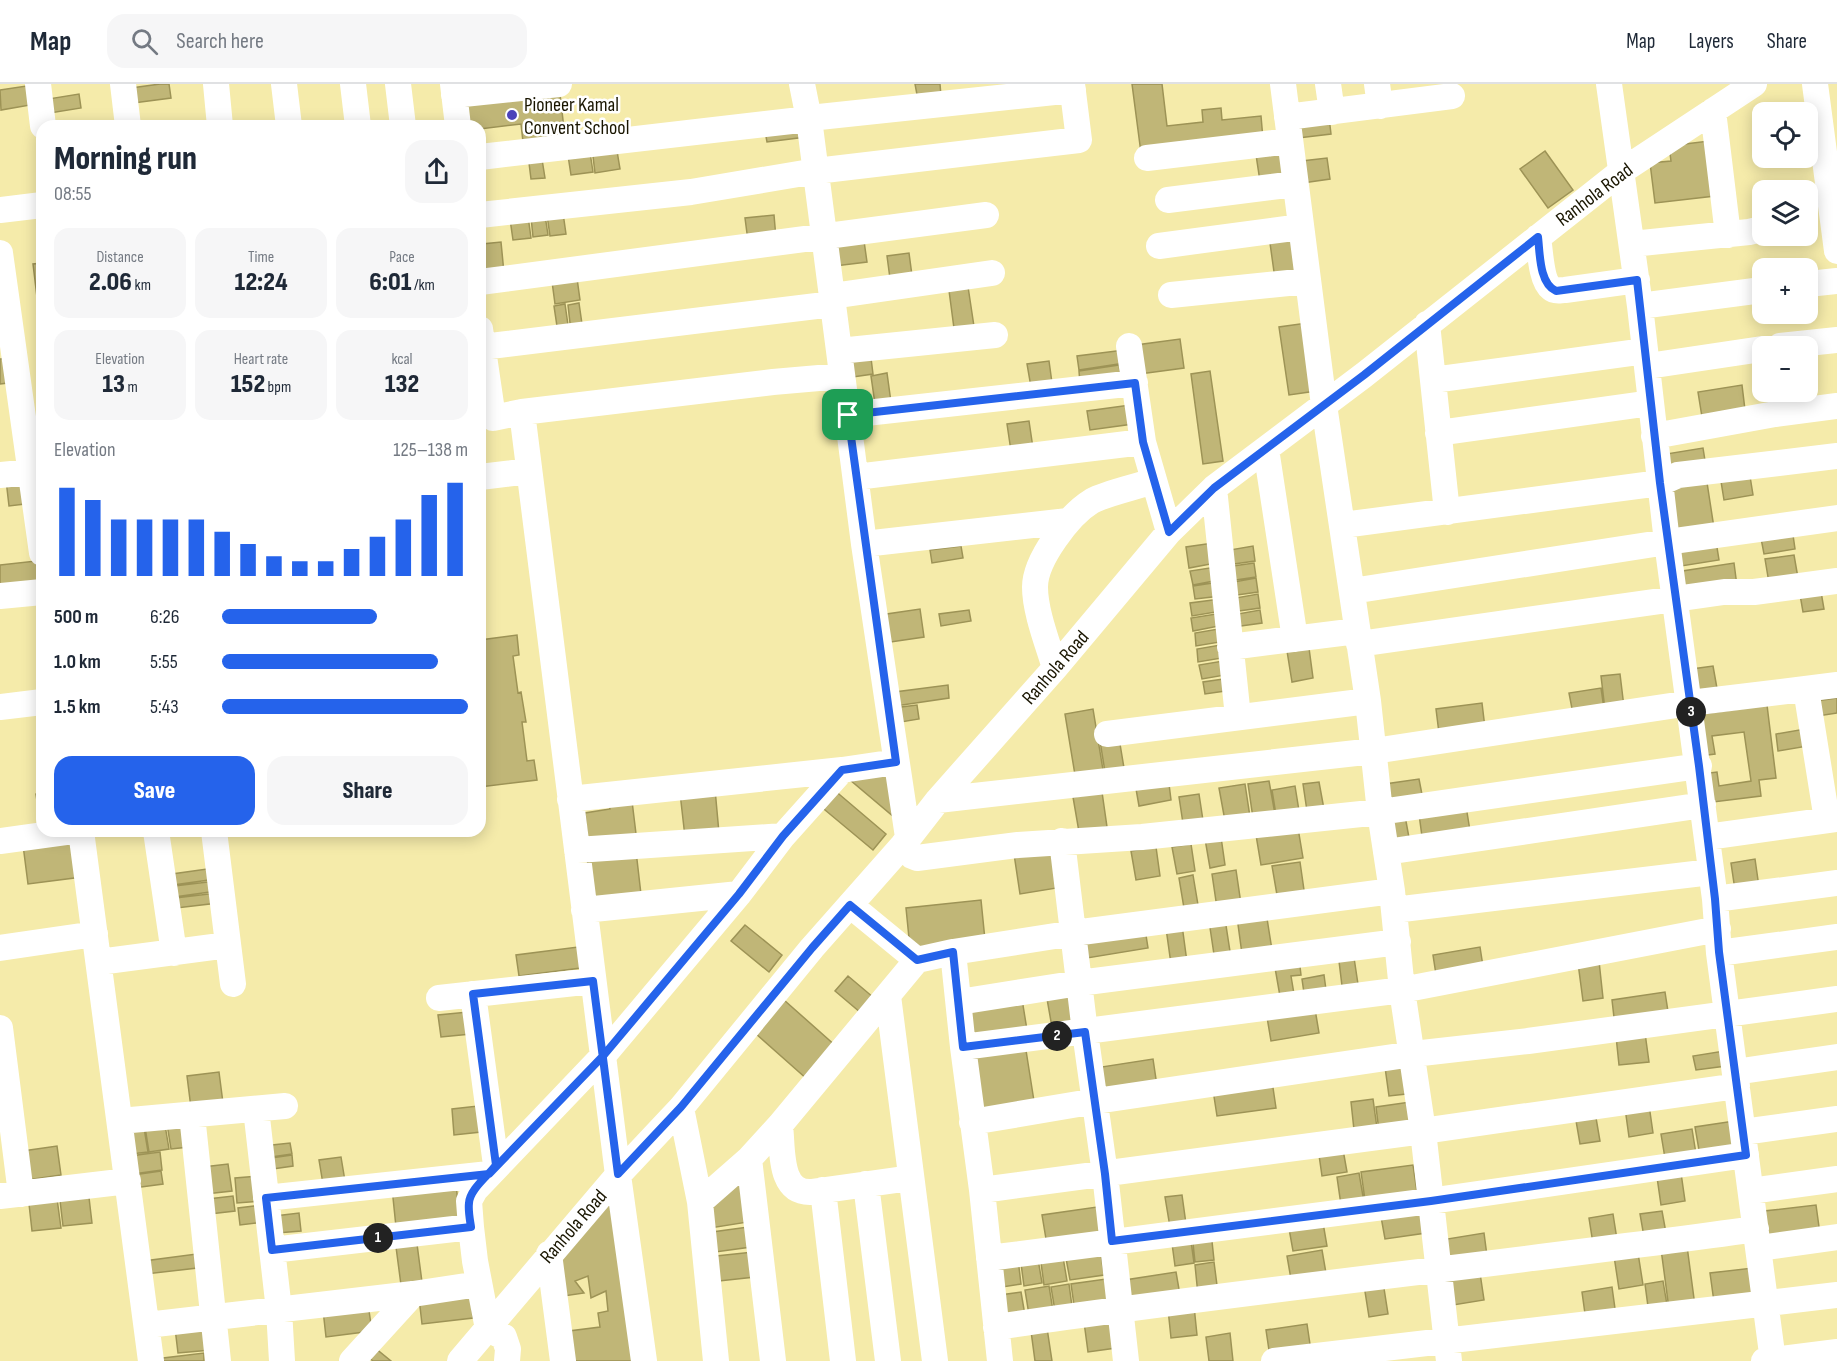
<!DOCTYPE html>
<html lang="en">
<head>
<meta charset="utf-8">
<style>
	body { margin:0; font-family:"Sofia Sans Condensed",sans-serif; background:#f6f6f7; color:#1f2937; height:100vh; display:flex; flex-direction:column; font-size:22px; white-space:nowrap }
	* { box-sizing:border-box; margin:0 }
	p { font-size:20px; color:#747a83 }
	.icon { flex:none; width:33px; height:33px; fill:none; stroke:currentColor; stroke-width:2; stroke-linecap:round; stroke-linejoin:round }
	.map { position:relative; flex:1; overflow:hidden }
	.side { position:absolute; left:36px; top:36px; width:450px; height:717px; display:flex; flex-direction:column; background:#fff; border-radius:18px; box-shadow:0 3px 15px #0003 }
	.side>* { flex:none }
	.fabs { position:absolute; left:1752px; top:18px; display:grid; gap:12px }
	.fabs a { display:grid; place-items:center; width:66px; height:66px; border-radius:12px; background:#fff; box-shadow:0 3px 15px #0003; font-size:30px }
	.pin { position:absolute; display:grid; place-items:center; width:51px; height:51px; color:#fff; margin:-26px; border-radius:12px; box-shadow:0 3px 9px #0006 }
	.km { position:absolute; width:30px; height:30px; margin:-15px; border-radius:50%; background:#222; color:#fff; font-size:16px; line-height:30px; text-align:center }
	.round { display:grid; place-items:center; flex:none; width:63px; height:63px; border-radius:18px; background:#f6f6f7 }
	.overview { display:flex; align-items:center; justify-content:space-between; height:102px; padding:0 18px }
	h1 { font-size:33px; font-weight:800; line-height:45px }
	.figures { display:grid; grid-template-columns:repeat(3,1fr); gap:9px; height:102px; padding:6px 18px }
	.figures div { display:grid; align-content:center; border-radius:15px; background:#f6f6f7; text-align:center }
	.figures b { font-size:26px; font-weight:800 }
	.figures small { font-size:16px; font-weight:400 }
	.figures p { font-size:16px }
	.chart { height:168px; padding:12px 18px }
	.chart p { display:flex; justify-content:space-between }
	.chart svg { width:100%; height:108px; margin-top:6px; stroke:#2563eb; stroke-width:6 }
	.cta { display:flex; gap:12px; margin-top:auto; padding:12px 18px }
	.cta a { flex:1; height:69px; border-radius:18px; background:#2563eb; color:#fff; font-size:24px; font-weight:800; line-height:69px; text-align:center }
	.cta a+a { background:#f6f6f7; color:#1f2937 }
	ul { padding:0 18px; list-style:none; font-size:20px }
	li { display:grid; grid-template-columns:96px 72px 1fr; align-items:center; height:45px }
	li i { height:15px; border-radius:8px; background:#2563eb }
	header { display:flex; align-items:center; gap:36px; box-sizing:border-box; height:84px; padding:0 30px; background:#fff; border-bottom:2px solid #e0e1e3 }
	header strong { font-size:28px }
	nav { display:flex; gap:33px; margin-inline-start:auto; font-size:21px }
	.search { width:420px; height:54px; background:#f6f6f7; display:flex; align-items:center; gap:15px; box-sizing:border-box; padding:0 21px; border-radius:18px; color:#747a83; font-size:22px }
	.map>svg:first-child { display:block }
	.building { fill:#c0b677; stroke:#9d9356; stroke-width:1.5 }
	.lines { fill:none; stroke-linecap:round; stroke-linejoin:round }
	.minor { stroke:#fff; stroke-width:26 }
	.route-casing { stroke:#fff; stroke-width:12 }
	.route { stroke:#2563eb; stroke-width:8 }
	.poi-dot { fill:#4c43ba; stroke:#fff; stroke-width:2 }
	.labels { text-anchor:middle; stroke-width:5; stroke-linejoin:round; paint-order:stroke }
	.poi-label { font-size:20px; fill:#191500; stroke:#fff; text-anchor:start }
	.street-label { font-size:20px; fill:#191500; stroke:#fff }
</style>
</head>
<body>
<header>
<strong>Map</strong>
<div class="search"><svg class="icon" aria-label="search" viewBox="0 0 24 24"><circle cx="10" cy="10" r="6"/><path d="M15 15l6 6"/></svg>Search here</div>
<nav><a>Map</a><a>Layers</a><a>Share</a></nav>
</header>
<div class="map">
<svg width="1837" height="1277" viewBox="0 0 1837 1277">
	<rect width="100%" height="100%" fill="#f5ebaa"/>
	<path class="building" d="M160 0H169L171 14 126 20 124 5Z
		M915 0H940L941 12 918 16Z
		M1132 0H1162L1167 42 1203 38 1202 26 1221 24 1222 36 1261 32 1263 55 1141 69Z
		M33 1 36 20 1 26 0 6Z
		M79 10 81 24 44 30 42 16Z
		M560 10 566 62 524 67 521 40 480 45V42H463L461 22Z
		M1329 33 1331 50 1290 55 1289 37Z
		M804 36 806 53 767 58 764 42Z
		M1709 57 1715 112 1655 119 1650 79 1671 77 1669 62Z
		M1280 60 1285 100 1261 104 1255 64Z
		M616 61 620 85 595 89 592 64Z
		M589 62 593 88 571 91 567 65Z
		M1545 67 1573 106 1548 124 1520 85Z
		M541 69 545 94 531 95 528 71Z
		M1327 74 1330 95 1296 100 1293 78Z
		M563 129 566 150 550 152 547 131Z
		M545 131 548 151 533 153 531 133Z
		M774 131 776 154 748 157 745 134Z
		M528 132 531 154 513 156 510 135Z
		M1295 148 1301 191 1275 195 1269 152Z
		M863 150 867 178 835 182 831 155Z
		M501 158 504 189 486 191 482 160Z
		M909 169 913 199 891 202 887 172Z
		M42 179V212L37 213 33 180Z
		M576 187 580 216 555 220 551 190Z
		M967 196 975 249 955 252 948 199Z
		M579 219 583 247 571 248 568 221Z
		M565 220 569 248 558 249 554 222Z
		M1307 239 1316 307 1289 311 1279 243Z
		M1180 255 1184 284 1140 290 1136 261Z
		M870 266 873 290 846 294 843 270Z
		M1124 266 1125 279 1079 286 1077 272Z
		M12 274 16 298 0 300V275Z
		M1049 277 1053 306 1032 309 1027 280Z
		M1119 281 1121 294 1080 300 1079 287Z
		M1210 287 1223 377 1203 380 1191 290Z
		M887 289 891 318 875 320 871 292Z
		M1742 301 1745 326 1702 333 1698 308Z
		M1774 308H1791L1793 324 1777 326Z
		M1130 321 1133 340 1090 346 1087 327Z
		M1029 337 1033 364 1011 367 1007 340Z
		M1703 364 1706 383 1663 390 1660 371Z
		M1749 386 1753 411 1724 416 1720 391Z
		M1706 392 1714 444 1671 451 1662 399Z
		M30 393 33 419 9 422 6 396Z
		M1792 444 1795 465 1764 470 1760 449Z
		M1715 451 1719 476 1675 483 1671 458Z
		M1213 459 1216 479 1189 484 1186 463Z
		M961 462 963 474 932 479 930 466Z
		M1253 462 1255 477 1227 481 1224 467Z
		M1794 471 1798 494 1769 499 1765 475Z
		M36 477 39 499 0 503V481Z
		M1254 479 1256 493 1229 497 1226 483Z
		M1734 479 1737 502 1679 509 1676 488Z
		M1216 483 1219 496 1193 501 1190 487Z
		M1256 494 1258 508 1230 512 1228 499Z
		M1219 498 1221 512 1195 515 1193 502Z
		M1820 502 1824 525 1803 528 1799 505Z
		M1258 510 1260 524 1232 528 1230 515Z
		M1220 515 1222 527 1192 532 1190 519Z
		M920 525 924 553 884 559 880 531Z
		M969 526 971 537 941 542 939 530Z
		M1260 526 1262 539 1234 543 1232 531Z
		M1222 529 1224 541 1193 547 1191 534Z
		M1224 544 1226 557 1196 562 1195 549Z
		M517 551 519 571 513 572 518 609 521 608 526 638H522L527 677 534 676 537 696 480 703V556Z
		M1226 560 1228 573 1198 578 1197 565Z
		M1309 564 1313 594 1292 598 1287 567Z
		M1229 576 1231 590 1202 595 1199 581Z
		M1713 582 1718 610 1697 614 1692 585Z
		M1620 590 1624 623 1605 626 1601 592Z
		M1230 594 1232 606 1205 610 1203 598Z
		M948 601 949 614 889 623 887 609Z
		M1601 604 1604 625 1573 630 1569 609Z
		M1837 614V629L1818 632 1816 617Z
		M1482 619 1485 644 1439 649 1436 625Z
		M917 621 919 635 895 639 893 624Z
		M1767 621 1776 694 1759 696 1761 712 1705 719 1702 690 1717 688 1719 702 1751 697 1744 648 1712 652 1715 670 1700 672 1694 631Z
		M1093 625 1104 692 1076 697 1065 630Z
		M1805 645 1808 662 1778 667 1776 650Z
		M1119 654 1125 690 1106 694 1100 657Z
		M892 684 894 733 843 690Z
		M1419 695 1424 721 1382 728 1378 701Z
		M1269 697 1275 730 1253 734 1248 700Z
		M1319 698 1324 725 1307 727 1303 700Z
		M1169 700 1171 716 1139 722 1136 705Z
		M1245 700 1250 733 1225 737 1219 704Z
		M1295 702 1300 733 1277 737 1272 706Z
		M715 705 719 749 685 753 680 709Z
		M833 705 886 750 873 766 819 721Z
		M1102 708 1107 743 1079 748 1073 713Z
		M42 709V751L36 710Z
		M1199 710 1204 743 1184 746 1179 713Z
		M632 717 637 758 588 760 585 729 610 725 609 721Z
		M1466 722 1471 753 1423 760 1419 730Z
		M1405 732 1410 759 1389 763 1385 735Z
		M1298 744 1303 774 1261 781 1256 751Z
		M1221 753 1225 781 1210 784 1205 755Z
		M77 754 82 793 28 800 23 761Z
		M1191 760 1195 787 1177 790 1172 763Z
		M1156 763 1160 792 1136 796 1131 767Z
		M1057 764 1063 803 1020 810 1014 770Z
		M636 767 642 819 593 825 587 773Z
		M1755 775 1759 803 1735 806 1731 779Z
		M1300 778 1305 813 1278 817 1272 782Z
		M214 784 216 795 166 802 165 791Z
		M1236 786 1241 820 1217 824 1212 790Z
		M1193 791 1199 827 1185 830 1179 794Z
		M216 797 217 807 167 814 166 803Z
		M217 809 218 819 168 825 167 815Z
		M981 816 985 856 910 864 906 824Z
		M1266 828 1272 866 1242 870 1237 833Z
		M1225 835 1231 874 1215 877 1209 837Z
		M745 841 782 871 769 888 731 857Z
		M1182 841 1187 878 1171 880 1166 844Z
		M1145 845 1148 864 1081 875 1078 855Z
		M578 863 581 884 519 892 516 871Z
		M1480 863 1484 889 1437 897 1433 871Z
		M1353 867 1359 907 1343 910 1338 869Z
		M1299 874 1301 891 1291 892 1295 916 1281 918 1274 878Z
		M1599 877 1603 914 1583 917 1578 879Z
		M1324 891 1327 913 1305 916 1302 895Z
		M848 892 880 919 867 934 835 907Z
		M1072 905 1078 944 1053 949 1046 909Z
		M1665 908 1669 934 1615 942 1612 916Z
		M1022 915 1027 946 968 956 963 924Z
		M784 916 837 963 808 996 755 949Z
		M1315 925 1319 949 1271 957 1267 933Z
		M468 928 471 950 441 953 438 931Z
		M1645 949 1649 978 1619 981 1616 952Z
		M1025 960 1034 1017 972 1026 964 969Z
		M1724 967 1726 982 1696 986 1693 972Z
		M1153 975 1157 1002 1100 1011 1095 984Z
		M1402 980 1406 1010 1389 1012 1385 983Z
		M219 988 223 1019 191 1024 187 992Z
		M1272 997 1276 1024 1217 1032 1213 1006Z
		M1373 1015 1377 1044 1354 1046 1351 1018Z
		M1410 1018 1413 1042 1379 1047 1376 1023Z
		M1649 1021 1653 1049 1629 1053 1625 1024Z
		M478 1022 481 1048 454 1051 452 1025Z
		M1595 1028 1600 1057 1580 1060 1575 1031Z
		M1734 1037 1738 1066 1700 1072 1695 1043Z
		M185 1038 189 1063 171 1065 167 1040Z
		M165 1041 169 1065 149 1068 145 1043Z
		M144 1044 148 1068 131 1070 127 1046Z
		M1692 1045 1697 1076 1666 1080 1661 1050Z
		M290 1059 292 1070 264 1074 263 1062Z
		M1342 1060 1347 1088 1322 1092 1318 1064Z
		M57 1062 61 1091 20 1097 16 1068Z
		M160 1068 162 1086 133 1090 130 1072Z
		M292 1071 293 1082 266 1086 264 1075Z
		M341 1073 345 1097 323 1100 319 1076Z
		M228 1080 232 1107 206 1110 203 1083Z
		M1413 1081 1417 1108 1365 1116 1361 1088Z
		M161 1087 163 1100 134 1104 133 1091Z
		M1359 1089 1364 1118 1341 1121 1337 1093Z
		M1681 1089 1685 1117 1661 1121 1657 1093Z
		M258 1092 261 1117 237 1119 235 1094Z
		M742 1096 748 1138 704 1145 702 1130Z
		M456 1098 459 1133 396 1143 392 1104Z
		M88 1105 92 1139 63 1142 59 1108Z
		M56 1107 61 1144 32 1147 28 1111Z
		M618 1111 639 1277H565L561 1248 600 1243 598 1229 608 1227 606 1207 591 1214 588 1192 575 1197 584 1209 557 1213 552 1176Z
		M1182 1111 1186 1140 1170 1143 1165 1113Z
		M233 1112 235 1127 210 1130 208 1115Z
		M1422 1120 1426 1149 1385 1155 1380 1127Z
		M263 1121 265 1138 240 1141 238 1124Z
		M1816 1121 1820 1150 1768 1156 1764 1127Z
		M1097 1123 1102 1152 1047 1161 1042 1131Z
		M1662 1127 1666 1149 1644 1153 1640 1130Z
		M299 1129 301 1147 277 1149 275 1132Z
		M1613 1130 1618 1162 1594 1166 1589 1134Z
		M1322 1133 1327 1162 1293 1167 1288 1139Z
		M748 1143 751 1163 708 1169 705 1149Z
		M1211 1148 1214 1176 1195 1178 1192 1150Z
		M1484 1149 1487 1172 1445 1179 1441 1156Z
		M1190 1150 1194 1179 1175 1182 1171 1152Z
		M417 1160 422 1198 401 1201 396 1163Z
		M1687 1162 1695 1222 1669 1225 1661 1165Z
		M1100 1163 1104 1191 1070 1196 1065 1169Z
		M1322 1166 1327 1195 1292 1201 1287 1172Z
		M1062 1167 1067 1197 1044 1201 1040 1171Z
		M753 1168 755 1193 710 1198 707 1173Z
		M204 1169 206 1183 146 1190 144 1177Z
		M1037 1169 1042 1199 1024 1202 1020 1172Z
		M1638 1169 1643 1201 1619 1205 1614 1172Z
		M1018 1175 1021 1200 996 1204 992 1179Z
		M1214 1178 1218 1209 1198 1211 1195 1181Z
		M1753 1184 1756 1212 1714 1218 1710 1189Z
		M1176 1188 1180 1211 1128 1219 1125 1196Z
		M1480 1189 1484 1216 1447 1222 1442 1195Z
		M1106 1195 1110 1222 1075 1228 1071 1200Z
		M1663 1197 1668 1227 1649 1230 1645 1200Z
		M1383 1198 1388 1230 1369 1233 1364 1201Z
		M1069 1200 1073 1230 1056 1233 1051 1203Z
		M1049 1202 1054 1233 1030 1237 1025 1206Z
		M1612 1203 1616 1232 1586 1237 1582 1208Z
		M470 1207 473 1234 422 1240 419 1214Z
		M1021 1208 1026 1237 1005 1240 1000 1211Z
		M368 1220 372 1247 326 1253 323 1226Z
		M1194 1222 1197 1251 1171 1254 1168 1225Z
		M1112 1234 1116 1264 1088 1268 1084 1238Z
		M208 1240 211 1266 178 1269 175 1244Z
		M1307 1240 1311 1267 1270 1273 1266 1246Z
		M1047 1244 1052 1277H1035L1031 1247Z
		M1230 1249 1233 1277H1209L1206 1253Z
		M369 1259 391 1277H373L362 1268Z
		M204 1269V1277H155V1275Z"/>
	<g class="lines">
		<path class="minor" d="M38 0 43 42
			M123 0 128 42
			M216 0 220 42
			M284 0 289 42
			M353 0 358 42
			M398 0 403 42
			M453 0 458 42
			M802 0 809 35 864 460 908 753
			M1283 0 1324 321 1368 617 1380 728 1392 807 1402 906 1423 1047 1449 1277
			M1328 0 1332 28
			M1377 0 1380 22
			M1609 0 1640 222 1667 458 1715 815 1719 869 1773 1277
			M1815 0 1837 167
			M454 11 559 0
			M1713 27 1728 151
			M1287 33 1452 12
			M480 73 809 35 819 33 1073 6
			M1147 74 1290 57
			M1168 116 1295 100
			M0 126 42 121
			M480 131 691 108 816 87 1079 56 1072 0
			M1538 153C1540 165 1541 197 1551 204 1555 208 1560 206 1565 206L1637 196
			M1632 160 1749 148 1762 145
			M1159 162 1301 143
			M0 169 42 469
			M480 198 986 131
			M1808 200 1837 197
			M1171 211 1308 197
			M832 212 992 189
			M1640 222 1762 206
			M1427 240 1447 428
			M480 245 493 334 522 328 773 298 842 292
			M1129 262 1143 358 1169 448
			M1780 262 1837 256
			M482 263 833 220
			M839 267 995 251
			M1648 282 1762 265
			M1433 296 1645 267
			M522 328 618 1091 644 1277
			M848 331 1135 299
			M1438 349 1651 319
			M1654 352 1775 330 1837 322
			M1266 365 1295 555
			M0 391 31 388
			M480 393 529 387
			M856 393 1143 358
			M1214 404 1238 633
			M1343 441 1660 399 1678 391 1837 372
			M864 460 1068 437
			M1352 507 1667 458 1837 434
			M0 512 42 508
			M1359 560 1724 508H1754L1837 497
			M1230 563 1357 547
			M1055 584C1048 560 1035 528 1035 503 1035 476 1069 431 1092 417 1107 409 1136 403 1153 397
			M1806 605 1827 736
			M0 623 42 618
			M1107 650 1368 617
			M570 715 842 686
			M938 716 1374 667 1690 619 1837 601
			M81 747 151 1277
			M156 747 174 869
			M214 747 233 900
			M1707 753 1837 735
			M0 757 73 747
			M1062 757 1085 948 1105 1090 1126 1277
			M903 761 912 772 917 774 1018 761 1142 753 1380 728 1699 682
			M577 766 783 752
			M1386 768 1703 721
			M1715 815 1837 799
			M850 821 917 876 953 868 1074 849 1392 807
			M584 826 739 810
			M1394 826 1711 788
			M0 864 95 850
			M953 868 963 963 982 1106 1000 1277
			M1719 869 1837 853
			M99 878 228 861
			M473 910 496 1081
			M888 912 935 1277
			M439 914 593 897
			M959 918 1079 899 1398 858
			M0 944 21 1110
			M963 963 1402 906 1718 845
			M1735 988 1837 973
			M681 1024 700 1118 716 1277
			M256 1025 279 1226 282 1277
			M192 1031 218 1277
			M120 1037 285 1022
			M972 1038 1096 1017 1413 970 1528 957 1837 915
			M780 1041C783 1065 778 1109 811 1108L911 1094
			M1743 1048 1837 1035
			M749 1075 773 1277
			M866 1100 888 1277
			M823 1106 843 1277
			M982 1106 1423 1047 1737 1002
			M1751 1107 1837 1095
			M0 1112 128 1097
			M266 1114 489 1090
			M700 1118 749 1075 780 1041 917 876
			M1759 1164 1837 1153
			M272 1166 471 1143
			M549 1170 563 1277
			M989 1174 1430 1117 1746 1071
			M147 1241 413 1210 479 1200
			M996 1243C1249 1206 1503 1180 1756 1145
			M352 1277 413 1210
			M460 1277 618 1091 681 1024 812 864 903 761 938 716 1055 584 1169 448 1214 404 1364 291 1622 87 1754 0
			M507 1277 508 1265 504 1253 488 1245 475 1177 471 1143 469 1117 475 1106 603 972 739 810 783 752 842 686 896 678
			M1274 1277 1837 1211
			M1764 1277 1837 1268"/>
	</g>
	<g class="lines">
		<defs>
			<path id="route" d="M848 331 896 678 842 686 783 752 739 810 603 972 489 1090 266 1114 272 1166 471 1143C470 1136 468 1127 469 1119 470 1105 488 1092 496 1081L473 910 593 897 618 1090 681 1023 812 864 850 821 917 876 953 868 963 963 1085 948 1105 1090 1112 1157 1431 1117 1746 1071 1719 868 1715 815 1699 682 1660 399 1637 196 1556 207C1539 199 1540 169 1538 153L1364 291 1214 404 1169 448 1143 358 1135 299 848 331"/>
		</defs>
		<use href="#route" class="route-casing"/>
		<use href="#route" class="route"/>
	</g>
	<circle class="poi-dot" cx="512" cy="31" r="6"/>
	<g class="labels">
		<g class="poi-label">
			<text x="524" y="27">Pioneer Kamal<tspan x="524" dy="23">Convent School</tspan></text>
		</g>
		<g class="street-label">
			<text transform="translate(1594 110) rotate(-37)" y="7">Ranhola Road</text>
			<text transform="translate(1055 583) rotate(-49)" y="7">Ranhola Road</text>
			<text transform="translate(573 1142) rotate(-49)" y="7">Ranhola Road</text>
		</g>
	</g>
</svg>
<div class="fabs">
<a><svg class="icon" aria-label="locate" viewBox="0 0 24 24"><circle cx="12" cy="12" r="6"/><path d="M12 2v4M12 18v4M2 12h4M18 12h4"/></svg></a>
<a><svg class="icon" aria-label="layers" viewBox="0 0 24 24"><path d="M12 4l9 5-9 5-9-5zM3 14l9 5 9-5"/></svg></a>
<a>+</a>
<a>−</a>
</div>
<div class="pin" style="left:848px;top:331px;background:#1e9e55"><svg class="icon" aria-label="arrive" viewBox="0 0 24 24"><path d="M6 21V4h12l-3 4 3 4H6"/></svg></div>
<b class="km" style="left:378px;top:1154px">1</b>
<b class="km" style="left:1057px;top:952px">2</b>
<b class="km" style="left:1691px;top:628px">3</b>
<section class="side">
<div class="overview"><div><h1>Morning run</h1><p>08:55</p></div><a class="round"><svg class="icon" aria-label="share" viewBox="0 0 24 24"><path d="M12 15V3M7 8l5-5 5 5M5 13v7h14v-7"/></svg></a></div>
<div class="figures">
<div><p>Distance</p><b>2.06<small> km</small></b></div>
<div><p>Time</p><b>12:24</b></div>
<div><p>Pace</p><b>6:01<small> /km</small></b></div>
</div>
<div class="figures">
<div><p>Elevation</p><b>13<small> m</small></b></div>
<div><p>Heart rate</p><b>152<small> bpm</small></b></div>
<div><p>kcal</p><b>132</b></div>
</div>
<div class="chart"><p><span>Elevation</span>125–138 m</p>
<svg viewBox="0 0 160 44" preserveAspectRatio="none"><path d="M5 44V8M15 44V13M25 44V21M35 44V21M45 44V21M55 44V21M65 44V26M75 44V31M85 44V36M95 44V38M105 44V38M115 44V33M125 44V28M135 44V21M145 44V11M155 44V6"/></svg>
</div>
<ul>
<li><b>500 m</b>6:26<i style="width:63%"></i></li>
<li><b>1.0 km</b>5:55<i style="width:88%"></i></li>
<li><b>1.5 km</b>5:43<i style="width:100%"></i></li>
</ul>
<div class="cta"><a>Save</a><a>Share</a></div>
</section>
</div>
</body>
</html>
